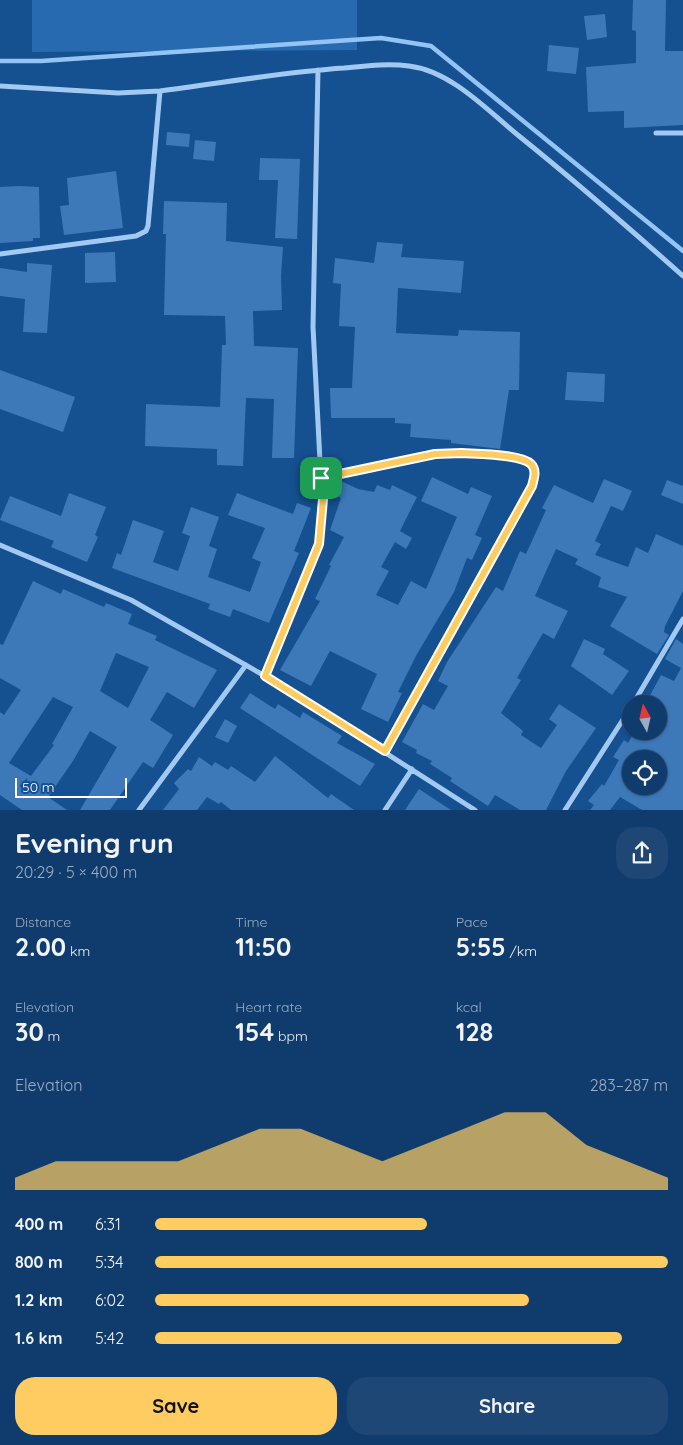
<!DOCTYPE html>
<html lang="en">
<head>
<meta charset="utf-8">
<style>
	body { margin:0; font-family:Quicksand,sans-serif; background:#1e4775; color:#f1f3f6; height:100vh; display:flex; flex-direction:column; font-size:19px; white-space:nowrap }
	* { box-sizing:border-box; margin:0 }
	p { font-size:16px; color:#9cadc2 }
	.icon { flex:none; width:28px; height:28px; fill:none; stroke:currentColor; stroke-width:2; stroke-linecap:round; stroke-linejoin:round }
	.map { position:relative; height:810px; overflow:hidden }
	.drawer { display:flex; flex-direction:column; background:#103c6d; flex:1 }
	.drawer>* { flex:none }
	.needle { width:32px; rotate:352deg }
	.buttons { position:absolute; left:622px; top:695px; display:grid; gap:10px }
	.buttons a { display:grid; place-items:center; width:45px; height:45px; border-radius:50%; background:#103c6d; box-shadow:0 1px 4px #0004,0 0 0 1px #305680; font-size:25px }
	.scale { position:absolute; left:15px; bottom:12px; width:112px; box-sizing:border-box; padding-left:5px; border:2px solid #fff; border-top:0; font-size:14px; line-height:18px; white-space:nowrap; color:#fff; -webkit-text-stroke:4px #155091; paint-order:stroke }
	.pin { position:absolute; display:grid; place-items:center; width:42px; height:42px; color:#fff; margin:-21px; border-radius:10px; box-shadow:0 2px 8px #0006 }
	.round { display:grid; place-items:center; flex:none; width:52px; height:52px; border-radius:20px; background:#1e4775 }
	.head { display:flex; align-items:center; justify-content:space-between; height:85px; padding:0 15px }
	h1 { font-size:28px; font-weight:800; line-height:38px }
	.stats { display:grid; grid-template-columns:repeat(3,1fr); gap:8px; height:85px; padding:5px 15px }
	.stats div { display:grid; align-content:center }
	.stats b { font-size:25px; font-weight:800 }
	.stats small { font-size:14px; font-weight:400 }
	.stats p { font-size:14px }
	.chart { height:140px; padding:10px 15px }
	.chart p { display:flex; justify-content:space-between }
	.chart svg { width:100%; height:90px; margin-top:5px; fill:#ffcc62; opacity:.7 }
	.cta { display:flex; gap:10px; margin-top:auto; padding:10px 15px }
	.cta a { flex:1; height:58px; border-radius:20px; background:#ffcc62; color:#111; font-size:20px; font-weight:800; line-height:58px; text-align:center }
	.cta a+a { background:#1e4775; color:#f1f3f6 }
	ul { padding:0 15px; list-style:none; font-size:16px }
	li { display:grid; grid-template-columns:80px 60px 1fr; align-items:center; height:38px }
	li i { height:12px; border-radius:6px; background:#ffcc62 }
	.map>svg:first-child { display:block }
	.green { fill:#276ab0 }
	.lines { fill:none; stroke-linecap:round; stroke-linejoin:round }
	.stream { stroke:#94c4f4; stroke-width:4.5 }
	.building { fill:#3d79b9; fill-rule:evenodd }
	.street { stroke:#a2c9f1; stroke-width:5 }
	.route-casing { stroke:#fff; stroke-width:10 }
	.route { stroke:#ffcc62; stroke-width:6 }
</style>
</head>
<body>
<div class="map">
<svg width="683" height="810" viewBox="0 0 683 810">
	<rect width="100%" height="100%" fill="#155091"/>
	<path class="green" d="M32 0H357V50L32 52Z"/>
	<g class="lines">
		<path class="stream" d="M0 61H41L381 38 431 46 683 251"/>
	</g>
	<path class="building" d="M633 0H666L665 51H683V125L624 128V111L588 112 586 67 636 63V31L632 30Z
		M605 14 607 37 587 40 584 16Z
		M549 45 579 48 576 74 547 71Z
		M167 132 190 134 189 147 166 145Z
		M195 140 216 142 214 161 193 159Z
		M260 158 300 159 297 239 275 238 278 180H259Z
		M116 171 123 228 64 235 60 206 69 205 67 178Z
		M19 186 39 187 40 238H33V241L0 243V187Z
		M164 201 227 203 226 241 283 247 281 276 282 310 253 311 254 346 298 348 294 458H272L274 399 246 398 243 466 217 465V449L145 446 146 404 220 407 222 345H226L225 316 164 315 166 234H163Z
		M377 242 403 244 401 257 464 261 461 293 398 288 396 333 458 336 459 330 520 332 519 390H509L500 449 451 443V440L410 437 411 424 395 423V418H331L330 388H352L355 327 339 326 341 284 333 283 335 258 374 263Z
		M115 252 116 282 85 283V253Z
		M27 263 52 265 47 333 23 332 25 299 0 296V268L27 272Z
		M0 370 75 397 63 432 0 409Z
		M567 372 605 374 604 402 565 400Z
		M432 477 468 494 471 487 492 496 475 535 482 538 472 560 467 558 454 592 417 654 398 692 402 693 388 722 361 709 377 674 330 651 311 686 280 670 320 601 315 599 331 566 329 565 344 537 330 530 341 498 333 494 339 480 358 489 374 492 377 485 390 490 392 485 417 497 400 531 412 538 406 549 395 542 381 567 389 571 376 595 398 605 411 581 426 589 457 517 421 501Z
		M604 479 632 491 623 511 611 506 595 541 601 544 595 555 628 567 636 547 648 553 656 534 683 546V591L665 626 664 632 669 635 657 654 610 626 627 597 598 587 601 577 575 564 578 559 556 549 535 596 568 611 554 639 543 633 517 678 521 680 501 713 523 731 521 735 541 748 557 725 549 719 559 704 596 728 566 771 546 810H520L495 795 488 806 450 781 452 778 430 764 432 761 416 753 417 750 402 742 423 704 434 710 448 686 438 681 447 662 496 587 503 591 520 551 526 554 546 510 542 508 554 485 593 503Z
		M667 480 683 486V504L661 495Z
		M69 493 106 507 95 535 98 537 87 562 51 547 54 541 0 520 10 496 61 516Z
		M237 493 293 514 297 503 311 508 294 551 299 553 269 623 233 609 230 617 208 609 210 604 112 568 117 553 121 555 133 520 164 531 153 562 178 571 190 536 182 533 191 507 219 517 209 546 217 549 208 577 250 592 261 562 252 558 265 528 228 515Z
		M33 581 61 594 63 589 104 607 106 603 132 614 128 624 157 636 155 640 217 670 194 708 167 692 150 720 173 735 153 768 143 762 110 810H80L117 747 90 731 73 761 48 797 67 810H22L0 795V712L4 715 21 690 0 678V644L3 645ZM116 653 149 667 128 708 100 691ZM53 697 73 707 52 744 54 745 31 776 9 763Z
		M584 639 605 649 603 654 629 671 612 695 571 666Z
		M676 639 683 644V810H642L620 797 610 810H590L594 805 588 801 602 784 604 786 619 760 613 757 624 740 628 743 635 731H659V704L647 701 661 675 674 681 681 668 665 659ZM631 759H659V786H631Z
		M250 693 275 709 278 704 300 718 303 712 342 736 337 743 375 764 360 786 240 708Z
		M225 719 237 726 228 743 215 737Z
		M275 756 328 798 331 794 354 810H231L221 802 219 804 207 797 197 810H163L179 789 174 783 188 769 191 771 199 757 212 766 215 762 228 770 231 766 255 782Z
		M419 789 451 810H405Z"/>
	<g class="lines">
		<path class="street" d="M0 86 118 93 160 91 148 226 146 231 136 236 0 254
			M160 91C222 83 283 72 344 68 365 66 387 63 409 66 451 71 487 110 519 136 575 181 629 228 683 276
			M656 133H683
			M321 478 435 454 462 453 523 458 532 464 535 474 532 486 385 751
			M0 545 131 600 265 676 475 810
			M265 676 319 544 323 519 313 327 318 70
			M633 704 683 619
			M139 810 246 665
			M385 810 412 769
			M565 810 631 707"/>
	</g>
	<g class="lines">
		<defs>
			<path id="route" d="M462 453C477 454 521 454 531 464 537 470 534 478 532 486L385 751 265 676 319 544 323 499 321 478 435 454Z"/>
		</defs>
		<use href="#route" class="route-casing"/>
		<use href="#route" class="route"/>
	</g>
</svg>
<div class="buttons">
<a><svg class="needle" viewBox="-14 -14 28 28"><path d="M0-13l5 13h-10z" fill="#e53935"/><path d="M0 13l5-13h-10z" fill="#9cadc2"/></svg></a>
<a><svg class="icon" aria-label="locate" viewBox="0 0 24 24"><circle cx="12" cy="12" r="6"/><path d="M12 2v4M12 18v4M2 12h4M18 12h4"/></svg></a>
</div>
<div class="scale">50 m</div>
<div class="pin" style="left:321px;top:478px;background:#1e9e55"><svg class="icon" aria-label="arrive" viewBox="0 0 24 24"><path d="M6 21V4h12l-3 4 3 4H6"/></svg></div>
</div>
<section class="drawer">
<div class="head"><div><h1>Evening run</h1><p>20:29 · 5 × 400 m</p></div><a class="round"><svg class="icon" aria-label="share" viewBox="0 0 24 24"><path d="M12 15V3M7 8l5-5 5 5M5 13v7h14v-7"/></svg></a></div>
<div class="stats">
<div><p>Distance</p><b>2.00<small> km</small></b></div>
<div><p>Time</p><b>11:50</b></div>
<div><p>Pace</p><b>5:55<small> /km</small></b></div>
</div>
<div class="stats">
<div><p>Elevation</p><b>30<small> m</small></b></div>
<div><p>Heart rate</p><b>154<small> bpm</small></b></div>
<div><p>kcal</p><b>128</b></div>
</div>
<div class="chart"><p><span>Elevation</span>283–287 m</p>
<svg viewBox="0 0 160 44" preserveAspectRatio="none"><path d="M0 44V38L10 30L20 30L30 30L40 30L50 22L60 14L70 14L80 22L90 30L100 22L110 14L120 6L130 6L140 22L150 30L160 38V44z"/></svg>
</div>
<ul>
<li><b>400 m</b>6:31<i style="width:53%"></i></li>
<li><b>800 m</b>5:34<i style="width:100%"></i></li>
<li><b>1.2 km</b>6:02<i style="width:73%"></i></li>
<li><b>1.6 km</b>5:42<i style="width:91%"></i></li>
</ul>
<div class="cta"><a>Save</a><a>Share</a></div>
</section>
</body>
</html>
